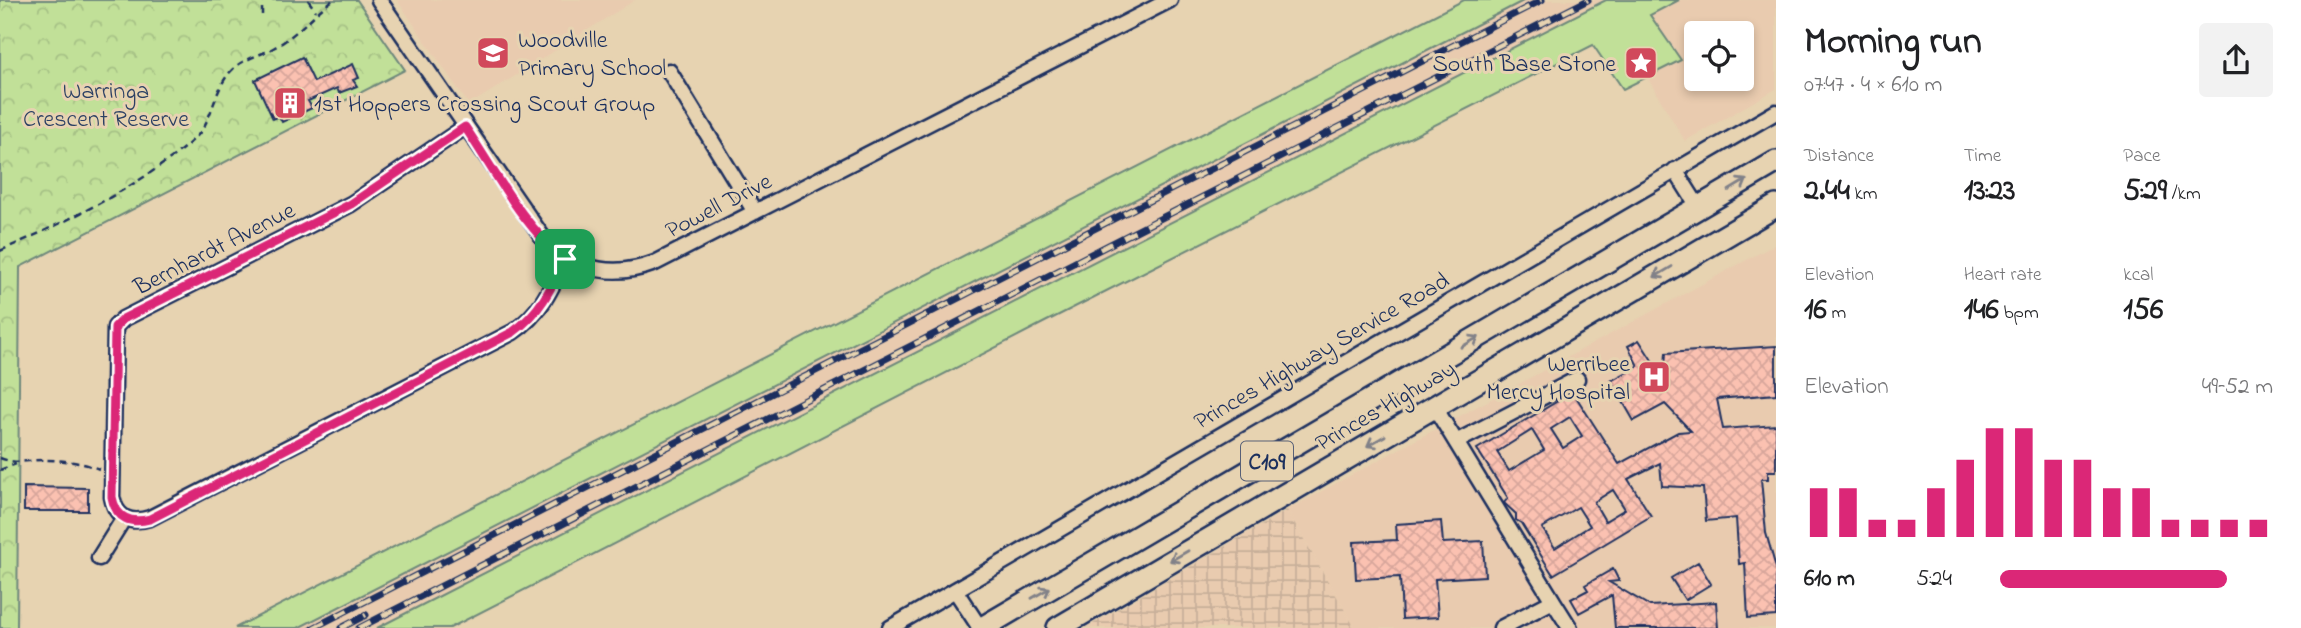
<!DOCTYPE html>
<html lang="en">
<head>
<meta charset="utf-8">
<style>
	body { margin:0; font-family:"Indie Flower",sans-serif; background:#f2f2f2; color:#202124; height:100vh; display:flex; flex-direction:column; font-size:26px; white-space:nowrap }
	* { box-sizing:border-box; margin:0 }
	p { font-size:23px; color:#757577 }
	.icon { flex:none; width:38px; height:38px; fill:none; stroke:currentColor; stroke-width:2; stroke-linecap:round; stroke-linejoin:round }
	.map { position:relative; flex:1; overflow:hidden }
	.details { display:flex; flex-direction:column; background:#fff; width:525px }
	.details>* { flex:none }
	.controls { position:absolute; left:1684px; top:21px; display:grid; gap:14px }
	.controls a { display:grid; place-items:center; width:70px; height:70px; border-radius:7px; background:#fff; box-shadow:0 4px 10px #0003; font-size:35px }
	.pin { position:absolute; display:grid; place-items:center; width:60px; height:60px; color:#fff; margin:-30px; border-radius:14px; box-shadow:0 4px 10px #0006 }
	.round { display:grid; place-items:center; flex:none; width:74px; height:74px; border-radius:7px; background:#f2f2f2 }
	.summary { display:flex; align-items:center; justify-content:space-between; height:119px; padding:0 28px }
	h1 { font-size:38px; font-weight:800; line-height:52px }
	.figures { display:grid; grid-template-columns:repeat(3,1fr); gap:10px; height:119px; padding:7px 28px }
	.figures div { display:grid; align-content:center }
	.figures b { font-size:30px; font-weight:800 }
	.figures small { font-size:19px; font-weight:400 }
	.figures p { font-size:19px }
	.chart { height:196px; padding:14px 28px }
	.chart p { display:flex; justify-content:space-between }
	.chart svg { width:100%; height:126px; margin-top:7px; stroke:#db2777; stroke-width:6 }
	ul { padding:0 28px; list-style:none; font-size:23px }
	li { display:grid; grid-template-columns:112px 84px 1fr; align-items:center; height:52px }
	li i { height:18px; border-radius:9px; background:#db2777 }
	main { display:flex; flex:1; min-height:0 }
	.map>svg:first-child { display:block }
	.built { fill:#e9cbaf; fill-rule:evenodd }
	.industrial { fill:url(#industrial-grid) }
	.green { fill:#c1e098; stroke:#6e887b; stroke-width:2 }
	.park { fill:url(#park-crowns); stroke:#6e887b; stroke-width:2 }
	.building { fill:url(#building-cross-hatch); stroke:#1b2f5e; stroke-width:2; fill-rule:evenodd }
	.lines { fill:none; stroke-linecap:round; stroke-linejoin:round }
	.minor-casing { stroke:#1b2f5e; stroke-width:19 }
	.highway-casing { stroke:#1b2f5e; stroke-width:26 }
	.path { stroke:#1b2f5e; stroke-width:2.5; stroke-dasharray:7 5; stroke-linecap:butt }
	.minor { stroke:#e7d3b1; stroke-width:14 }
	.highway { stroke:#e7d3b1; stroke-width:21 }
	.rail-casing { stroke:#1b2f5e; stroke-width:7 }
	.rail { stroke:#e7d3b1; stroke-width:4.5; stroke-dasharray:13; stroke-linecap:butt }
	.oneway { stroke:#818188 }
	.route-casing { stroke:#fff; stroke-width:14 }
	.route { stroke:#db2777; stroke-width:9 }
	.labels { text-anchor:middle; stroke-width:6; stroke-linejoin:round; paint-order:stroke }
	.shield { fill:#e7d3b1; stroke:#586077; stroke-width:2 }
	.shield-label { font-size:23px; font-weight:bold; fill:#1b2f5e }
	.poi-label { font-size:24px; fill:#1b2f5e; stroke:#e7d3b1; text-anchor:start }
	.park-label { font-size:24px; fill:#2c4164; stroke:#e7d3b1 }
	.street-label { font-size:24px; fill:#1b2f5e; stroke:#e7d3b1 }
</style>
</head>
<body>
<main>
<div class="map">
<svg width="1776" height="628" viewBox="0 0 1776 628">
	<defs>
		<pattern id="industrial-grid" width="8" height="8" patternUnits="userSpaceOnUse" patternTransform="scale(1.75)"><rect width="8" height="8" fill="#e9cbaf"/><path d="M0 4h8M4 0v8" fill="none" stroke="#c7af99"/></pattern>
		<pattern id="park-crowns" width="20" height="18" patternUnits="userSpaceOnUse" patternTransform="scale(1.75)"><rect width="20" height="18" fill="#c1e098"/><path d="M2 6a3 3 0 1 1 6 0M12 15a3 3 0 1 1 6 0" fill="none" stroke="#a5c085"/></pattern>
		<pattern id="building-cross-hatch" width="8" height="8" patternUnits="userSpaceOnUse" patternTransform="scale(1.75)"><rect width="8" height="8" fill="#fbc1b1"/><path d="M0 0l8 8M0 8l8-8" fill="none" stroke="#d7a69b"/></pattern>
	</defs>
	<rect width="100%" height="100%" fill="#e7d3b1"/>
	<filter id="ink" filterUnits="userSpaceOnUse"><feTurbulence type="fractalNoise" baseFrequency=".0143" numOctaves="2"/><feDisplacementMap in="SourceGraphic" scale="14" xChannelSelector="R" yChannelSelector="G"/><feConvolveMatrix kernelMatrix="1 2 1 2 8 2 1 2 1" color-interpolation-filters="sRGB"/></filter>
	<g filter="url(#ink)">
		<path class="built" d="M397 0H635L469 105Z
			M1525 0H1606L377 628H298Z
			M1678 0H1776V89L1685 141 1647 77 1680 60 1650 13ZM1696 33H1741V79H1696Z
			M1776 244V628H1355L1287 510Z"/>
		<path class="industrial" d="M1287 510 1355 628H1086Z"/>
		<path class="green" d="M1464 0H1525L298 628H235Z
			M1606 0H1679L1650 15 1681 60 1623 89 1593 45 1045 322 450 628H377Z"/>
		<path class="park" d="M0 0H357L405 70 20 267 17 628H0Z"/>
		<path class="building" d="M302 57 314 82 353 64 359 78 353 80 357 86 339 93 337 88 308 101 312 108 282 122 279 116 273 119 255 80Z
			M1639 340 1664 379 1666 353 1776 346V394L1717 399 1723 429 1776 425V471H1768V479H1761L1766 533 1776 568V616L1748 618 1745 563 1739 564 1736 518 1706 521 1703 488 1662 486 1660 463 1628 479 1651 516 1553 575 1521 523 1516 520V514L1504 503 1508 498 1477 449 1573 392 1619 464 1678 432 1691 431 1665 404 1634 421 1611 381 1638 366 1628 346ZM1570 417 1582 436 1563 448 1551 429ZM1532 430 1544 450 1509 471 1497 452ZM1613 490 1625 509 1605 521 1594 502ZM1578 507 1590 526 1555 548 1542 528Z
			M24 487 88 488V511H24Z
			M1441 521 1443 543 1483 541 1485 576 1435 579 1438 617 1402 619 1400 577 1356 579 1354 542 1397 540 1396 524Z
			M1698 562 1711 584 1685 600 1671 578Z
			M1613 569 1619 581 1609 582 1650 606 1716 602 1718 628H1615L1612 595 1579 613 1571 599 1588 590 1585 585Z"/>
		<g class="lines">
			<defs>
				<path id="minor" d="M379 0 548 245C581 271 615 278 655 263L1170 0
					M669 71 755 212
					M465 127 351 204 123 319 115 327 112 497C116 519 131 524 150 518L513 332C541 313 551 289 565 259
					M1675 170 1699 208
					M1434 406 1456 442 1577 379
					M1456 442 1553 601
					M99 558 124 518
					M955 590 980 628
					M890 628 1776 112
					M1501 628 1553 601 1570 628"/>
				<path id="highway" d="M982 628 1776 162
					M1058 628 1776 206"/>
			</defs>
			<use href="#minor" class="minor-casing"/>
			<use href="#highway" class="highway-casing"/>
			<path class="path" d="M308 0 316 11
				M262 15V0
				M0 251C65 222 141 187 194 139 214 121 213 88 233 69 243 59 262 55 275 47 297 35 313 14 333 0
				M0 458C19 465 25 460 44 460 63 460 81 462 99 469
				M0 470 16 464"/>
			<use href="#minor" class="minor"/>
			<use href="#highway" class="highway"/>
			<defs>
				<path id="rail" d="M313 628 1542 0
					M341 628 366 615
					M359 628 1588 0"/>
			</defs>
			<use href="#rail" class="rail-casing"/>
			<use href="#rail" class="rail"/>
		</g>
		<defs><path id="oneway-shaft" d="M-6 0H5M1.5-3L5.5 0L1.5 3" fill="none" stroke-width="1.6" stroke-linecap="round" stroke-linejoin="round" transform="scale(1.75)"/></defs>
		<g class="oneway">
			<use href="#oneway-shaft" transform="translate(1738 185) rotate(-31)"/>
			<use href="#oneway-shaft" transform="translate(1663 272) rotate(149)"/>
			<use href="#oneway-shaft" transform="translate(1470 342) rotate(-30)"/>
			<use href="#oneway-shaft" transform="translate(1376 441) rotate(150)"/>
			<use href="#oneway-shaft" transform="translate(1179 556) rotate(150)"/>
			<use href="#oneway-shaft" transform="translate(1041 593) rotate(-30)"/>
		</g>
	</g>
	<g class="lines" filter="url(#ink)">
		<defs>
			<path id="route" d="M465 127C495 171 522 226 565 259 551 289 540 313 513 332L150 519C131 524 116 519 112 497L115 327 123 319 351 204Z"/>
		</defs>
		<use href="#route" class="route-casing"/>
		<use href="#route" class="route"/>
	</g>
	<defs>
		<symbol id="school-square" viewBox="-11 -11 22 22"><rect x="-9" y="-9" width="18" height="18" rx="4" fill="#d1495b" stroke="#e7d3b1"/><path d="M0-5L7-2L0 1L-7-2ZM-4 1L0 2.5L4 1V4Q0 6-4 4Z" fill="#fff"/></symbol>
		<symbol id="sight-square" viewBox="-11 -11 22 22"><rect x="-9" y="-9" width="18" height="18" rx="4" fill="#d1495b" stroke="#e7d3b1"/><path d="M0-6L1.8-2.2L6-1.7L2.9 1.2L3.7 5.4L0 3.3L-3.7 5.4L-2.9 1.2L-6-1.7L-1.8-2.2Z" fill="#fff"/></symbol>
		<symbol id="building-square" viewBox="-11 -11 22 22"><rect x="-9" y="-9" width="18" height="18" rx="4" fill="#d1495b" stroke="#e7d3b1"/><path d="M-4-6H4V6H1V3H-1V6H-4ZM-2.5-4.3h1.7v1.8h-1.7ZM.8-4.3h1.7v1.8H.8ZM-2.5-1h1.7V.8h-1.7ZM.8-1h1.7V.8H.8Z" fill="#fff"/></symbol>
		<symbol id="hospital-square" viewBox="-11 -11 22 22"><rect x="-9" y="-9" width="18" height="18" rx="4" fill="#d1495b" stroke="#e7d3b1"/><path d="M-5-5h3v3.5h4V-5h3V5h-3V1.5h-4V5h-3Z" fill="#fff"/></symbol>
	</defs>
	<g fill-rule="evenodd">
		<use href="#school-square" x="474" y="34" width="38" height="38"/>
		<use href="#sight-square" x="1622" y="44" width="38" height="38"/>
		<use href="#building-square" x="271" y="84" width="38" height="38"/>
		<use href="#hospital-square" x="1635" y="358" width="38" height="38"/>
	</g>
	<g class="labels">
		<rect class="shield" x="1241" y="441.5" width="52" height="39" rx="5"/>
		<g class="shield-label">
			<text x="1267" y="469">C109</text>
		</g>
		<g class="poi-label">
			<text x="518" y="47">Woodville<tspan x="518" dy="28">Primary School</tspan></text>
			<text x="1616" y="71" text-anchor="end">South Base Stone</text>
			<text x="314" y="111">1st Hoppers Crossing Scout Group</text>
			<text x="1630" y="371" text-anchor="end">Werribee<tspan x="1630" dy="28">Mercy Hospital</tspan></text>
		</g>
		<g class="park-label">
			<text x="106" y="98">Warringa<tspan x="106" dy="28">Crescent Reserve</tspan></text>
		</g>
		<g class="street-label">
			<text transform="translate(718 205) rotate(-27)" y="8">Powell Drive</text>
			<text transform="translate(214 248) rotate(-27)" y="8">Bernhardt Avenue</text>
			<text transform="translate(1321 350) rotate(-30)" y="8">Princes Highway Service Road</text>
			<text transform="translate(1385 405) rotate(-30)" y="8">Princes Highway</text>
		</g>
	</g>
</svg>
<div class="controls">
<a><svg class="icon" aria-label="locate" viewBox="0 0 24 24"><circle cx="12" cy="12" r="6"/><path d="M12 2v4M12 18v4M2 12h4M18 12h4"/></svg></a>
</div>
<div class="pin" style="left:565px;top:259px;background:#1e9e55"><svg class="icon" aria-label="arrive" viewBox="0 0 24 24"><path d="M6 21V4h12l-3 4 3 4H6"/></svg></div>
</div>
<section class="details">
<div class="summary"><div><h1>Morning run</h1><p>07:47 · 4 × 610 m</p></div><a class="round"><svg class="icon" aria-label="share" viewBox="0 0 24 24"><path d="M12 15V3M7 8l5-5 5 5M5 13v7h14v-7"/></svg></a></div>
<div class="figures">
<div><p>Distance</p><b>2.44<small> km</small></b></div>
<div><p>Time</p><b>13:23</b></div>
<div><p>Pace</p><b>5:29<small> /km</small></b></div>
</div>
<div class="figures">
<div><p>Elevation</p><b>16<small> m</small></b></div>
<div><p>Heart rate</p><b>146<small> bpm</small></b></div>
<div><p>kcal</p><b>156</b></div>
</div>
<div class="chart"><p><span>Elevation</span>49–52 m</p>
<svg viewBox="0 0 160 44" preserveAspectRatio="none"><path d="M5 44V27M15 44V27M25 44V38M35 44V38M45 44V27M55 44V17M65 44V6M75 44V6M85 44V17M95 44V17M105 44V27M115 44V27M125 44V38M135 44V38M145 44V38M155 44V38"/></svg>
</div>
<ul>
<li><b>610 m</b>5:24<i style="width:83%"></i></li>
</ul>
</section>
</main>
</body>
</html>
